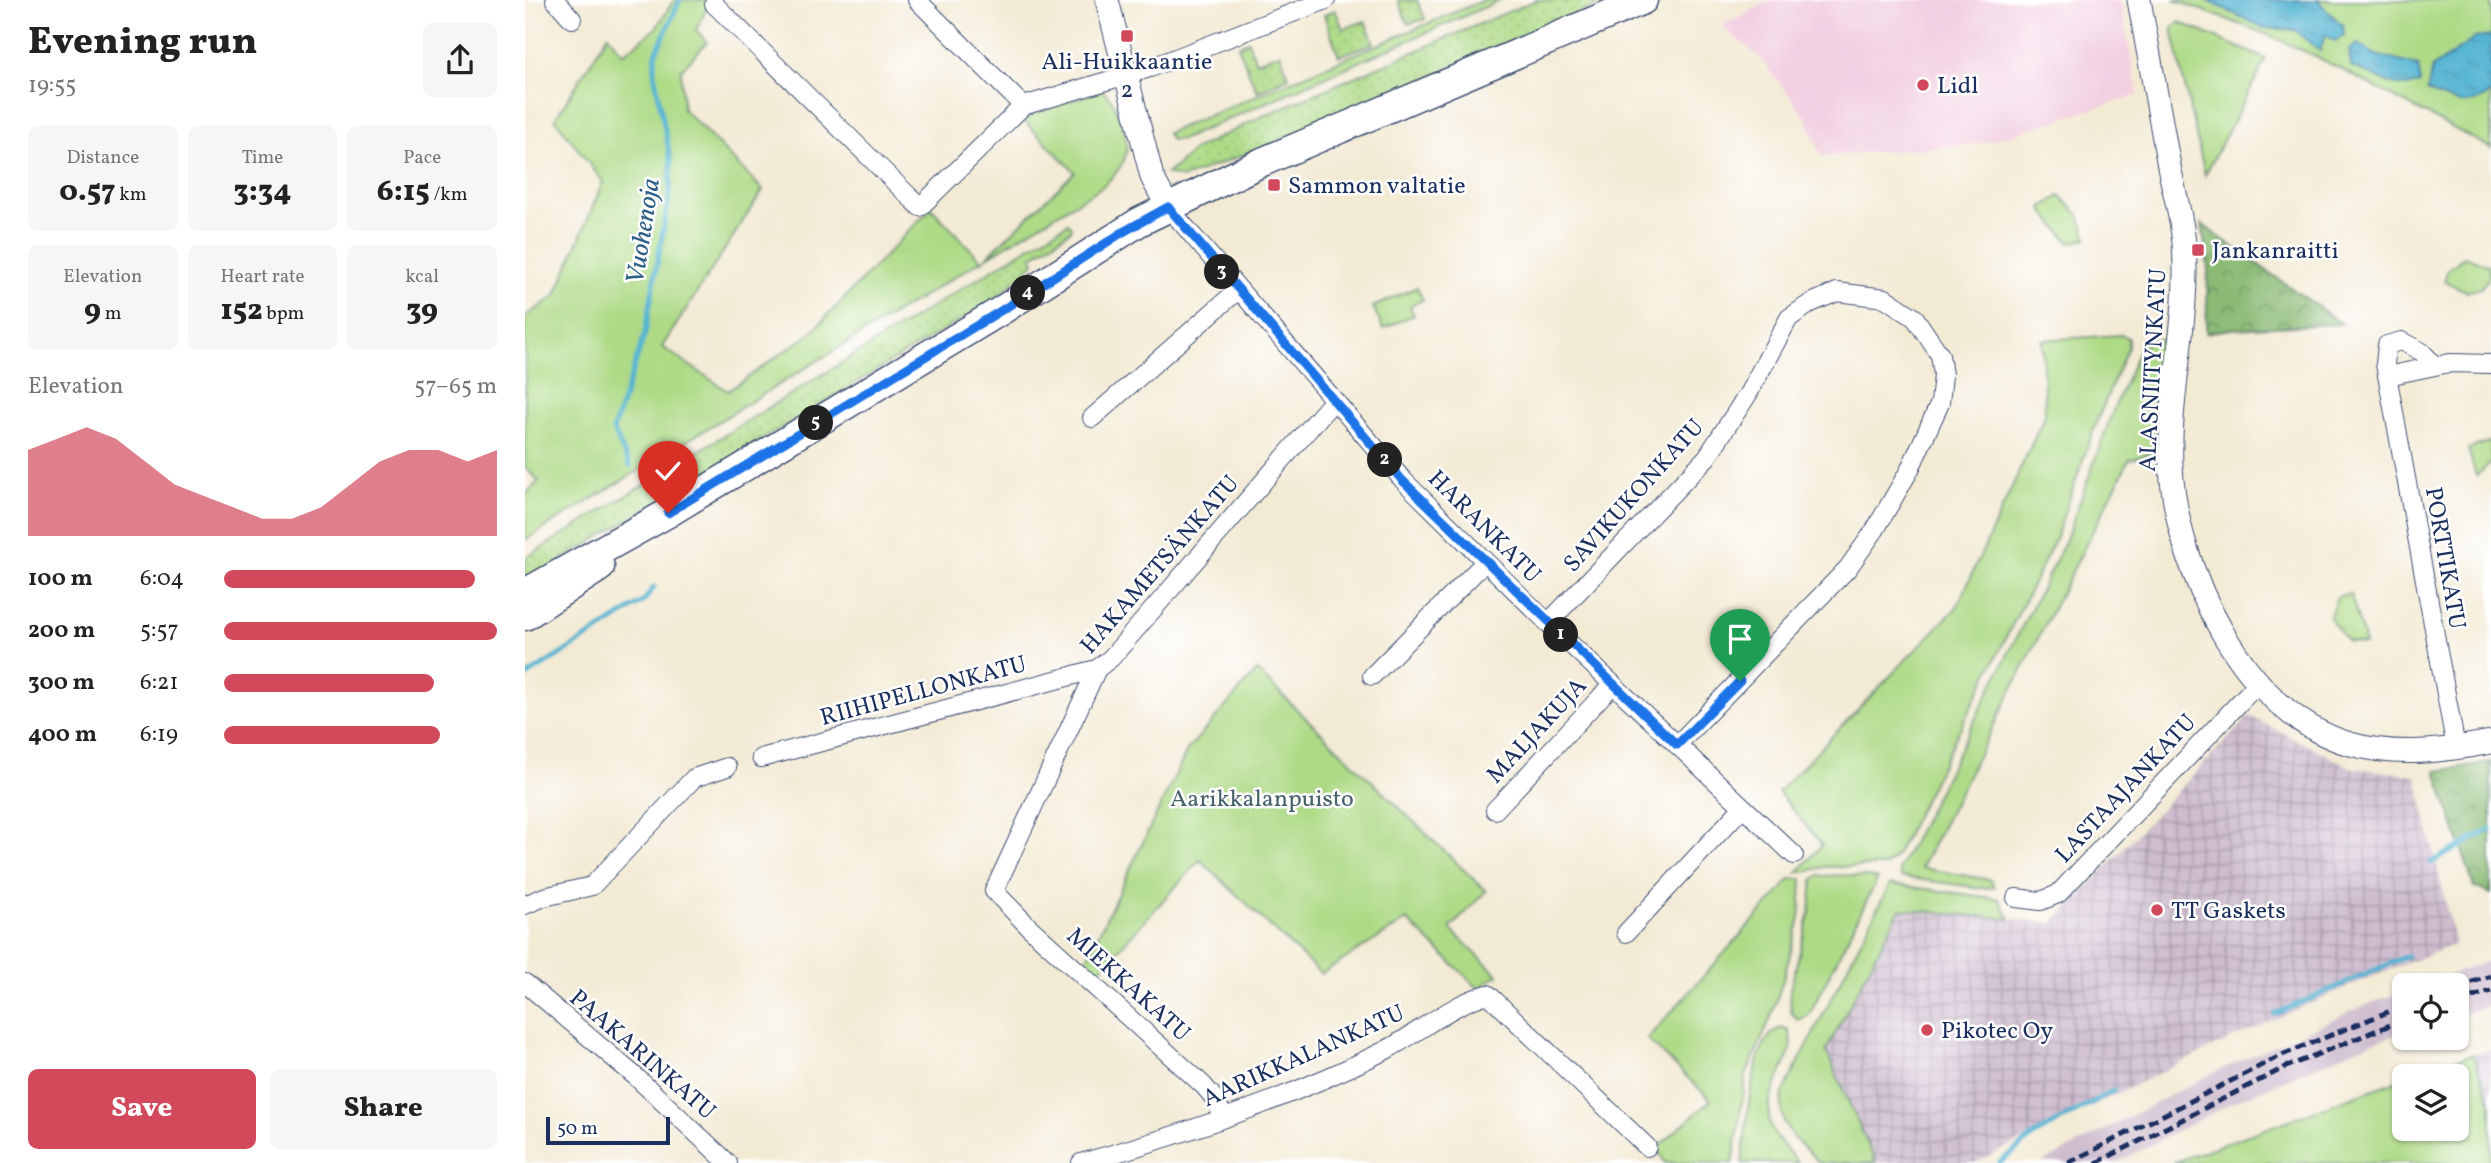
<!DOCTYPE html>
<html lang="en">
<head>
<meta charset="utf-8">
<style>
	body { margin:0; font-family:Vollkorn,serif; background:#f6f6f6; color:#222; height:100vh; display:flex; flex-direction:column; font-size:26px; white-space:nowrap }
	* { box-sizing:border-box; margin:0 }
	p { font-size:23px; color:#767676 }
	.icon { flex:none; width:38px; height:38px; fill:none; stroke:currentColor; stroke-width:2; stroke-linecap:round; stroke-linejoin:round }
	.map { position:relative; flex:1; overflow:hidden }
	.panel { display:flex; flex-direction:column; background:#fff; width:525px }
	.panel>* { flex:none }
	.controls { position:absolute; left:1867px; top:973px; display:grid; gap:14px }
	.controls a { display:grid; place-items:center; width:77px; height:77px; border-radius:10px; background:#fff; box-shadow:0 2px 5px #0004; font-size:35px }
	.scale { position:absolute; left:21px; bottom:18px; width:124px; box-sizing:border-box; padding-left:7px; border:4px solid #1b2f5e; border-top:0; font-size:19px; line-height:24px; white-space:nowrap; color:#1b2f5e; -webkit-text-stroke:5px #fff; paint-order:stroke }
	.pin { position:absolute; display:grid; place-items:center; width:60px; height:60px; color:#fff; margin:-72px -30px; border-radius:50% 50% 50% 0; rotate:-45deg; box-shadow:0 0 7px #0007 }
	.pin .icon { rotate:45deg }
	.km { position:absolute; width:35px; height:35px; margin:-18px; border-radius:50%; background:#222; color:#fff; font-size:19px; line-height:35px; text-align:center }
	.round { display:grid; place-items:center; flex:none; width:74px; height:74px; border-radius:10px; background:#f6f6f6 }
	.summary { display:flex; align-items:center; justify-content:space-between; height:119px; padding:0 28px }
	h1 { font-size:38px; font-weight:800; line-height:52px }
	.stats { display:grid; grid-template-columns:repeat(3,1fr); gap:10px; height:119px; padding:7px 28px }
	.stats div { display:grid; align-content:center; border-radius:10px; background:#f6f6f6; text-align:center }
	.stats b { font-size:30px; font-weight:800 }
	.stats small { font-size:19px; font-weight:400 }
	.stats p { font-size:19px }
	.chart { height:196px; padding:14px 28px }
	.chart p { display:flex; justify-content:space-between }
	.chart svg { width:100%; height:126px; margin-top:7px; fill:#d1495b; opacity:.7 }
	.cta { display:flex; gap:14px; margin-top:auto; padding:14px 28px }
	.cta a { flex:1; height:80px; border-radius:10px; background:#d1495b; color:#fff; font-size:28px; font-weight:800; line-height:80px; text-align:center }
	.cta a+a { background:#f6f6f6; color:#222 }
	ul { padding:0 28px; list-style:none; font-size:23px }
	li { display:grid; grid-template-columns:112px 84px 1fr; align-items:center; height:52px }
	li i { height:18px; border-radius:9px; background:#d1495b }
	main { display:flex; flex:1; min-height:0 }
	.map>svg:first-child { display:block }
	.built { fill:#f2cfe1 }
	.industrial { fill:url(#industrial-grid) }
	.railway { fill:#cfbdcf }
	.grass { fill:url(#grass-dots); stroke:#648472; stroke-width:2 }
	.forest { fill:url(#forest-crowns); stroke:#527468; stroke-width:2 }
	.park { fill:#aeda86; stroke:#648472; stroke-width:2 }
	.water { fill:url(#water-ripples); stroke:#377298; stroke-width:2 }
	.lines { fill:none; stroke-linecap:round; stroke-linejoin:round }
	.stream { stroke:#53b4d2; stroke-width:5 }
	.minor-casing { stroke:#3b4b70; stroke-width:20 }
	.tertiary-casing { stroke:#3b4b70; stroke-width:25 }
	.primary-casing { stroke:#3b4b70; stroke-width:31 }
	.minor { stroke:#fff; stroke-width:18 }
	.tertiary { stroke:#fff; stroke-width:23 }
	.primary { stroke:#fff; stroke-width:28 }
	.rail { stroke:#1b2f5e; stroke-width:5; stroke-dasharray:10 5; stroke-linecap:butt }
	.route-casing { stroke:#fff; stroke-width:14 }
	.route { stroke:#1a73e8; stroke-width:9 }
	.poi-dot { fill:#d1495b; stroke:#fff; stroke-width:2.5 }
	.labels { text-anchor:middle; stroke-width:5; stroke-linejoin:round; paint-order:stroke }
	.poi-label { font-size:24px; fill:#1b2f5e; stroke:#fff; text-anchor:start }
	.street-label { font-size:24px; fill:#1b2f5e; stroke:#fff }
	.park-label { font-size:24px; fill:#47626a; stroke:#fff }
	.water-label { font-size:26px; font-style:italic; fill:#2f5e87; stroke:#fff }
</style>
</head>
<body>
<main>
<section class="panel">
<div class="summary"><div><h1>Evening run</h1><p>19:55</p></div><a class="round"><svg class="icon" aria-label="share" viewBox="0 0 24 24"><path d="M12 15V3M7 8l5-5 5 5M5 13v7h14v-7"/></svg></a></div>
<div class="stats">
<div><p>Distance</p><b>0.57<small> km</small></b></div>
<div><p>Time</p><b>3:34</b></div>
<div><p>Pace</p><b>6:15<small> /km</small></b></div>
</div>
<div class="stats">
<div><p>Elevation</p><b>9<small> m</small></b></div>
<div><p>Heart rate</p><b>152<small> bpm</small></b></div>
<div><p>kcal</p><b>39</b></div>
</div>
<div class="chart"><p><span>Elevation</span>57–65 m</p>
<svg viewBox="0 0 160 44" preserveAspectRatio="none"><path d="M0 44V14L10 10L20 6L30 10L40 18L50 26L60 30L70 34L80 38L90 38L100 34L110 26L120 18L130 14L140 14L150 18L160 14V44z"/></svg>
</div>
<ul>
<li><b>100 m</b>6:04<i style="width:92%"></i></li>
<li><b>200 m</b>5:57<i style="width:100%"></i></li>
<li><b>300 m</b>6:21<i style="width:77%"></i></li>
<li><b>400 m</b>6:19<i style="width:79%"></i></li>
</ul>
<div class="cta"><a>Save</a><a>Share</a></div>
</section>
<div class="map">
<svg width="1966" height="1163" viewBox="0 0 1966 1163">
	<defs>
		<pattern id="industrial-grid" width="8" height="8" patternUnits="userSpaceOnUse" patternTransform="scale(1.75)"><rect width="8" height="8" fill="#cfbdcf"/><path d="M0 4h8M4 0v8" fill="none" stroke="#a79aab"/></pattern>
		<pattern id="grass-dots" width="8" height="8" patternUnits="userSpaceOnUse" patternTransform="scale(1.75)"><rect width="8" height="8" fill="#aeda86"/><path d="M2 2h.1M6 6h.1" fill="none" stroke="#95bb76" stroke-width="1.8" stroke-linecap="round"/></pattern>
		<pattern id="forest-crowns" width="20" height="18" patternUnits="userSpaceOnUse" patternTransform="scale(1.75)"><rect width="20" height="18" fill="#8aba73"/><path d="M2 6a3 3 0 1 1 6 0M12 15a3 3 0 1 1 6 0" fill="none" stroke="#709862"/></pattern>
		<pattern id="water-ripples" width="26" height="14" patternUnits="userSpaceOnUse" patternTransform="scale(1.75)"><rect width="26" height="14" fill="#53b4d2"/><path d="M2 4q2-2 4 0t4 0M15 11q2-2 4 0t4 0" fill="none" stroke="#4493ae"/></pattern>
	</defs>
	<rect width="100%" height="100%" fill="#fff"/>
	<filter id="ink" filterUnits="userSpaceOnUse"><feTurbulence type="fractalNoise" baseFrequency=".0143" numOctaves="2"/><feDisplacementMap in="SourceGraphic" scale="14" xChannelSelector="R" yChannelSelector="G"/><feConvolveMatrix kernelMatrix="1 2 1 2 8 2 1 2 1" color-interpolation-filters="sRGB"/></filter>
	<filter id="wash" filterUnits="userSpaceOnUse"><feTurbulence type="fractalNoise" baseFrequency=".00686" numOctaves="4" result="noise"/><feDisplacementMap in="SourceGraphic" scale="28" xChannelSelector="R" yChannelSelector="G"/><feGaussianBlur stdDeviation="1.57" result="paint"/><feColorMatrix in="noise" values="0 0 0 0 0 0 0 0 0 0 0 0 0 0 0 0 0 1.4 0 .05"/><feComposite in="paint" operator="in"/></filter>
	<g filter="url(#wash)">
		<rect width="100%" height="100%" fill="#f3ead4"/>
		<path class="built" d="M1246 0H1595L1613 95 1455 144 1296 156 1281 117 1235 58 1197 26Z"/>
		<path class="industrial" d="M1724 716 1827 768 1891 775 1930 944 1822 987 1680 1051 1450 1163H1351L1301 1051 1375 908 1528 923Z
			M1966 1050V1104L1948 1054Z"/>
		<path class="railway" d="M1966 960V1005L1932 1016V985H1897Z
			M1879 991V1032L1848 1042 1710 1101 1591 1163H1517L1688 1073 1836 1007Z"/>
		<path class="grass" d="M873 0H892L900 19 883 24Z
			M1011 0H1085L752 142 658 178 642 174 670 149 740 115Z
			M810 10 818 29 840 21 849 43 814 56 799 15Z
			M723 41 731 62 755 53 764 77 732 92 713 46Z
			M543 223 547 227 546 230 507 257 509 263 472 298 0 582V558Z"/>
		<path class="forest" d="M1677 224 1686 231 1817 324 1705 329 1681 333 1683 269Z
			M1966 762V894L1949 887 1911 771Z"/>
		<path class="park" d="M149 0H186L171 30 182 42 156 70 158 109 238 190 137 347 203 391 286 333 406 208 457 261 550 172 496 118 576 90C589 95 603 135 602 149 601 163 588 177 578 186L0 540V495L14 481 0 468V317L31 295 78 182 30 119 83 35 98 54 131 28Z
			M959 0H976L658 139 646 140 642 133Z
			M1649 0H1966V148L1800 61 1739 33Z
			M1654 22 1741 59 1680 175 1648 34V27Z
			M1535 196 1554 215 1562 238 1545 243 1518 211 1517 207Z
			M1940 256 1964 266 1963 278 1956 288 1942 292 1919 281 1923 269Z
			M892 287 898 300 885 306 889 315 858 329 848 307Z
			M1596 335 1603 338V347L1571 423 1529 542 1371 856 1361 866 1300 867 1272 873 1297 845 1253 792 1432 607 1520 415 1517 340Z
			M1626 339 1641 340 1630 452 1604 460 1396 868 1466 880 1469 887 1456 888 1376 877 1374 869 1540 542 1589 408 1614 350Z
			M1966 441V463L1951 476 1943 449Z
			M1826 594C1830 612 1836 626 1840 644L1822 641 1804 617 1812 597Z
			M732 671 961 891 925 929 973 975 953 988 882 920 796 974 675 860 569 976 558 966 663 749Z
			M1317 875 1353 878 1284 1015 1273 1020 1266 1012 1265 990 1285 912 1288 880 1294 876Z
			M1266 879H1277L1275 918 1258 980 1245 1020 1221 1075 1208 1163H1140L1132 1148 1186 1100 1122 1039Z
			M1365 884 1474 899 1485 919 1375 909 1301 1051 1351 1163H1295C1273 1142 1250 1127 1258 1093Z
			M1256 1028 1263 1030C1277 1056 1236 1090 1245 1123 1249 1138 1264 1151 1273 1163H1217C1222 1134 1223 1039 1256 1028Z
			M1948 1054 1966 1104V1160L1959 1163H1647L1879 1078 1880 1129H1932V1076H1884Z"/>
		<path class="water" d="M1681 0H1792L1818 26 1819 35 1811 41 1800 35 1795 51 1770 30 1739 28Z
			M1966 36V93C1942 111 1926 102 1902 91L1908 67 1950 38Z
			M1833 44 1851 55 1894 66 1895 83C1872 94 1847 72 1826 67L1824 50Z"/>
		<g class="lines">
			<path class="stream" d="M105 466 88 430 120 334 145 191 146 162 129 72 131 53 155 0
				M0 677 119 601 129 587
				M1905 863 1966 829
				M1750 1014 1882 956
				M1474 1163 1510 1135 1589 1090"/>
		</g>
	</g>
	<g filter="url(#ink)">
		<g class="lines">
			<defs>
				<path id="minor" d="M30 0 47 19
					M392 0 498 106
					M189 4 395 207 498 106 625 68 801 0
					M643 207 878 480 1023 623 1269 855
					M1910 366 1897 352 1876 341 1862 345 1860 364 1931 748
					M1862 376 1924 363 1966 364
					M567 418 713 290
					M1023 623 1182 457 1223 394 1264 318 1286 303 1312 292 1360 298 1390 318 1415 355 1418 375 1415 403 1384 471 1350 530 1323 568 1152 745
					M847 676 960 562
					M236 758 572 669
					M970 810 1088 684
					M1491 898 1516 901 1533 894 1733 683
					M0 905 19 897 67 886 169 778 202 767
					M1101 933 1217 808
					M0 983 110 1076 203 1163
					M699 1118 690 1099 678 1085 504 927 469 891 572 669 586 658 809 400
					M556 1163C660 1134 764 1099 861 1050 895 1032 926 1004 963 994L1122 1147"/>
				<path id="tertiary" d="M582 0 627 177 643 207
					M1614 0C1624 55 1634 111 1644 166 1649 192 1657 218 1659 244 1665 319 1643 392 1646 466 1651 568 1718 714 1825 744 1872 757 1918 751 1966 742"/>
				<path id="primary" d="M0 593 143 513 477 310 614 222 737 162 1118 0
					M0 616 75 567"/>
			</defs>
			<use href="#minor" class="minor-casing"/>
			<use href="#tertiary" class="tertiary-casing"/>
			<use href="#primary" class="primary-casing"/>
			<use href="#minor" class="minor"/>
			<use href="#tertiary" class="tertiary"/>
			<use href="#primary" class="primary"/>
			<path class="rail" d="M1932 987 1966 976
				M1932 1002 1966 991
				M1543 1163 1757 1055 1880 1005
				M1571 1163 1761 1067 1880 1019"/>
		</g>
	</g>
	<g class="lines" filter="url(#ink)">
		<defs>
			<path id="route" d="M143 513 477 310 598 232 643 207 877 480 1152 745 1215 681"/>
		</defs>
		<use href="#route" class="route-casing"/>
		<use href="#route" class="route"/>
	</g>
	<g class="poi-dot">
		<rect x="595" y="29" width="14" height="14" rx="3.5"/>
		<circle cx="1398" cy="85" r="7"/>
		<rect x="742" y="178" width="14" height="14" rx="3.5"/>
		<rect x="1666" y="243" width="14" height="14" rx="3.5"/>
		<circle cx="1632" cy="910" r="7"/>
		<circle cx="1402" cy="1030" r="7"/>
	</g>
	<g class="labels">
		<g class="poi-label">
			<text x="602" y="69" text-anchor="middle">Ali-Huikkaantie<tspan x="602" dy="28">2</tspan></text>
			<text x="1412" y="93">Lidl</text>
			<text x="763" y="193">Sammon valtatie</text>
			<text x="1687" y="258">Jankanraitti</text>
			<text x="1646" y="918">TT Gaskets</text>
			<text x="1416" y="1038">Pikotec Oy</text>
		</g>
		<g class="street-label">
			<text transform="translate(1627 370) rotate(-87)" y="8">ALASNIITYNKATU</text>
			<text transform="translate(1108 495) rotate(-48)" y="8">SAVIKUKONKATU</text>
			<text transform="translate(960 526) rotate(45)" y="8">HARANKATU</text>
			<text transform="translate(1921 558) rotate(80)" y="8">PORTTIKATU</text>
			<text transform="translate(634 564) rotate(-49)" y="8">HAKAMETSÄNKATU</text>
			<text transform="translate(398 690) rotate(-15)" y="8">RIIHIPELLONKATU</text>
			<text transform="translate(1011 730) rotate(-47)" y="8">MALJAKUJA</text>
			<text transform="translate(1600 788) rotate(-47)" y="8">LASTAAJANKATU</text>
			<text transform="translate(604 984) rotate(42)" y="8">MIEKKAKATU</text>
			<text transform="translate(118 1054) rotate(41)" y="8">PAAKARINKATU</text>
			<text transform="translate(778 1055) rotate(-24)" y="8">AARIKKALANKATU</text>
		</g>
		<g class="park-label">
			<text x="737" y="806">Aarikkalanpuisto</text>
		</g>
		<g class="water-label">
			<text transform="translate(117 231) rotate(-81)" y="9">Vuohenoja</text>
		</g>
	</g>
</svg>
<div class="controls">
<a><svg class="icon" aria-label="locate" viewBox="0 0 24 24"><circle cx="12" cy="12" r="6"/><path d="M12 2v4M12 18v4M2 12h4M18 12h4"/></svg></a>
<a><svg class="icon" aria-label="layers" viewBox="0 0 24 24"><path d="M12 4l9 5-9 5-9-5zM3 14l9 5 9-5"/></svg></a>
</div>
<div class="scale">50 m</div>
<div class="pin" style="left:1215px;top:681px;background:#1e9e55"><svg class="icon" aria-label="arrive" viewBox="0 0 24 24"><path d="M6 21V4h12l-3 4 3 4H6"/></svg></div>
<div class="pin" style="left:143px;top:513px;background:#d93025"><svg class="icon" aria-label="check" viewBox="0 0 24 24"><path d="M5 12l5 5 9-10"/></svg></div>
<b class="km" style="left:1036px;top:635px">1</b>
<b class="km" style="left:860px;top:460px">2</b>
<b class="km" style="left:697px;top:272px">3</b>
<b class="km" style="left:503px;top:293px">4</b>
<b class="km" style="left:291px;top:423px">5</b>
</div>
</main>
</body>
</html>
